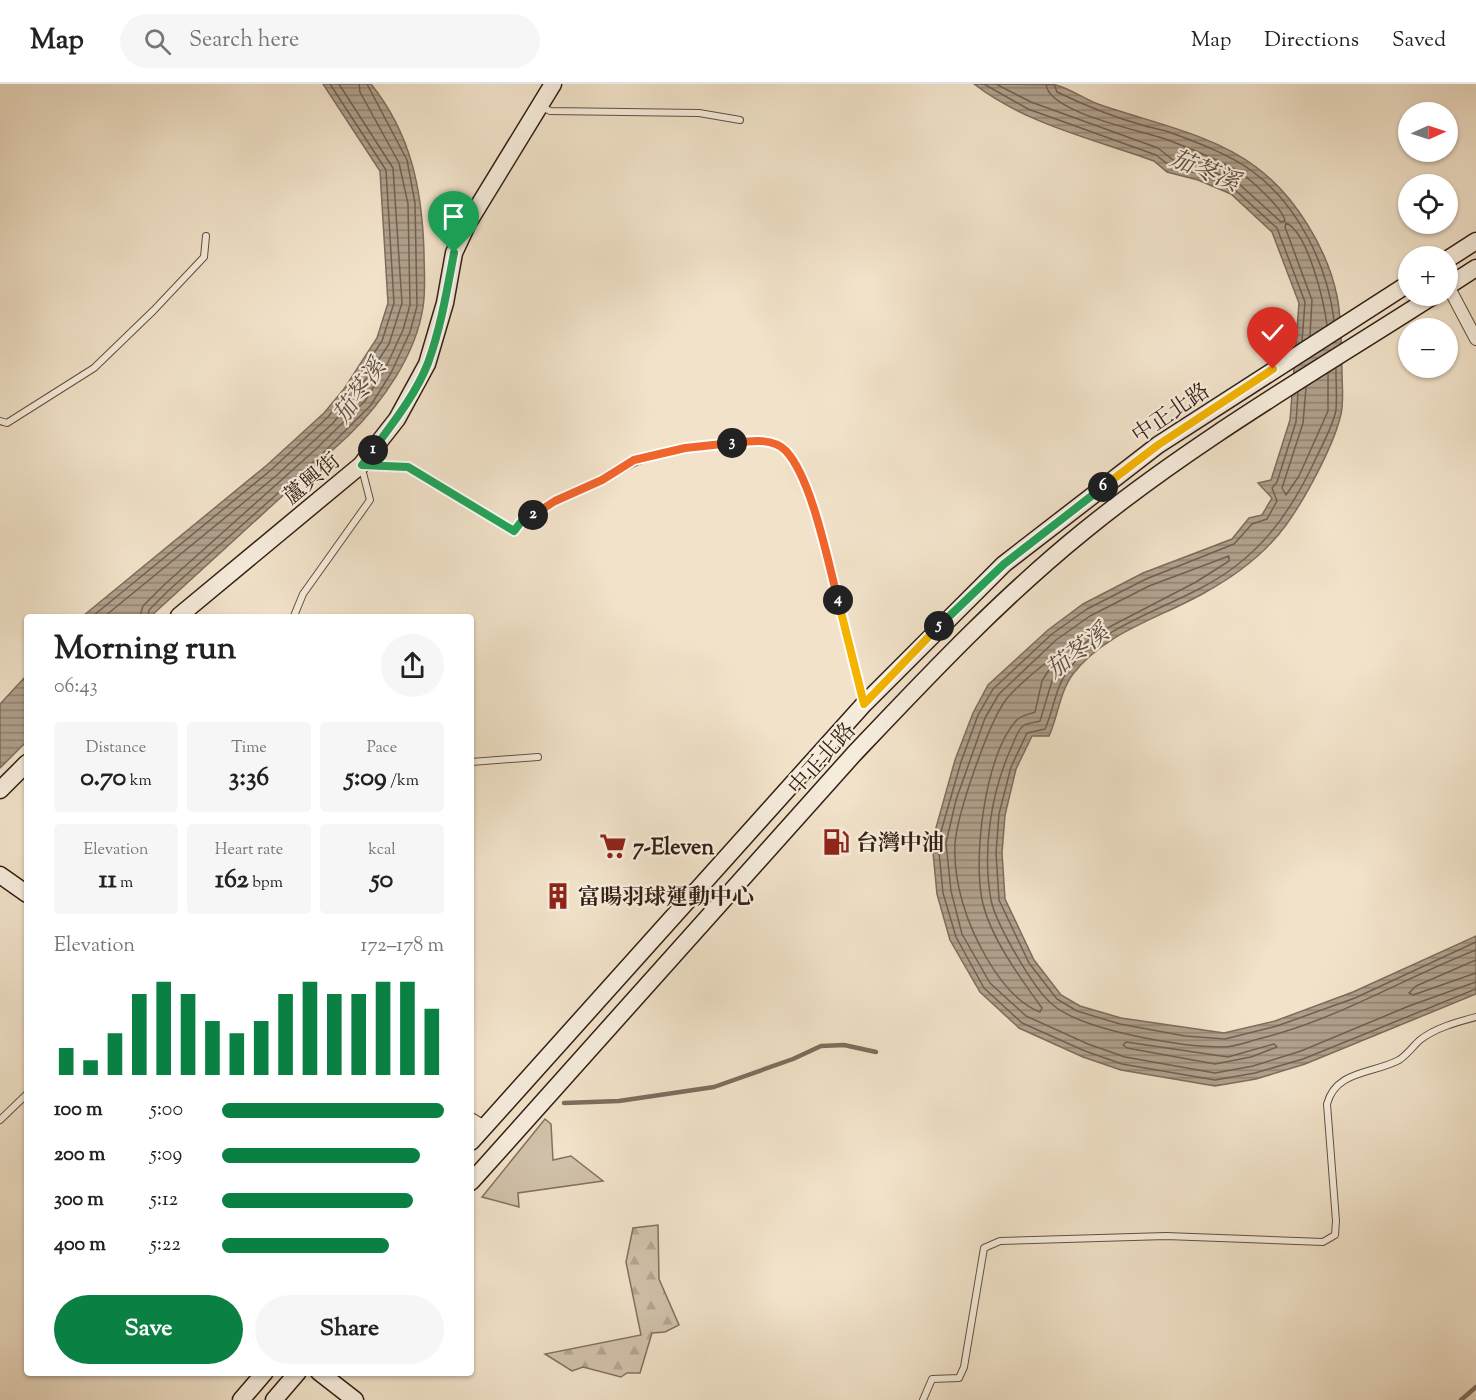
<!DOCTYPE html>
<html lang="en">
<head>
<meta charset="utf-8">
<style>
	body { margin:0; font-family:"Sorts Mill Goudy","Noto Serif TC",serif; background:#f6f6f6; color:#222; height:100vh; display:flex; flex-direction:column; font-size:22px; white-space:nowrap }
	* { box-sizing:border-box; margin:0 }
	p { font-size:20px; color:#767676 }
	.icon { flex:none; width:33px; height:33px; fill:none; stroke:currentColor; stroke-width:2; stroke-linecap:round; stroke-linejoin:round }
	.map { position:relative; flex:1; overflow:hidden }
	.panel { position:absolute; left:24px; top:530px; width:450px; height:762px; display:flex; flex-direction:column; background:#fff; border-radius:6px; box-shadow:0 2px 4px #0004 }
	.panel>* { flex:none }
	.needle { width:39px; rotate:87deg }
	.tools { position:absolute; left:1398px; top:18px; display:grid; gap:12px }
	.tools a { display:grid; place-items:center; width:60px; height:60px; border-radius:50%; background:#fff; box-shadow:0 2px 4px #0004; font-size:30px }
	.pin { position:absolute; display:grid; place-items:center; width:51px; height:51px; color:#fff; margin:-62px -26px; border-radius:50% 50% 50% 0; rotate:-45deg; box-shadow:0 0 6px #0007 }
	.pin .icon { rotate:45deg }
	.km { position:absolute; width:30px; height:30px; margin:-15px; border-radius:50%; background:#222; color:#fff; font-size:16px; line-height:30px; text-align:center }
	.round { display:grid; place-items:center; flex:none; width:63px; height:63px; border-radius:32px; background:#f6f6f6 }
	.overview { display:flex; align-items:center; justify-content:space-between; height:102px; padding:0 30px }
	h1 { font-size:33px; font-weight:700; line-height:45px }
	.metrics { display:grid; grid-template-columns:repeat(3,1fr); gap:9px; height:102px; padding:6px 30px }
	.metrics div { display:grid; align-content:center; border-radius:6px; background:#f6f6f6; text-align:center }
	.metrics b { font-size:26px; font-weight:700 }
	.metrics small { font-size:16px; font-weight:400 }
	.metrics p { font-size:16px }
	.chart { height:168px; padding:12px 30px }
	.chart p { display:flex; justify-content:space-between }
	.chart svg { width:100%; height:108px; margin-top:6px; stroke:#0b8043; stroke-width:6 }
	.primary-button { display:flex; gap:12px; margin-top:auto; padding:12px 30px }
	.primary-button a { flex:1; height:69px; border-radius:36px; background:#0b8043; color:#fff; font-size:24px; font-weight:700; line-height:69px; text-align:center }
	.primary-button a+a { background:#f6f6f6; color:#222 }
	ul { padding:0 30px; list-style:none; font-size:20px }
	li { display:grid; grid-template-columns:96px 72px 1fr; align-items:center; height:45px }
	li i { height:15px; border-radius:8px; background:#0b8043 }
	header { display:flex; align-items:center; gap:36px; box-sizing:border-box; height:84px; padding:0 30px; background:#fff; border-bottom:2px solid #e0e0e0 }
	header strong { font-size:28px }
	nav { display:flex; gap:33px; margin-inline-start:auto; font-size:21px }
	.search { width:420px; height:54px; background:#f6f6f6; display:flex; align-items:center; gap:15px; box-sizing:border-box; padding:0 21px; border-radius:33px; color:#767676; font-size:22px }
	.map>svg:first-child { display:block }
	.green { fill:#d1c1aa; stroke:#827060; stroke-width:1.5 }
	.forest { fill:url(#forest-firs); stroke:#827060; stroke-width:1.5 }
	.water { fill:url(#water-rules); stroke:#7e6c5c; stroke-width:1.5 }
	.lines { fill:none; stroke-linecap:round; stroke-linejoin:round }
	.shore { stroke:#716050; stroke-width:1.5 }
	.stream { stroke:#7e6c5c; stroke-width:4.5 }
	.lane-casing { stroke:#625042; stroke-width:8 }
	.street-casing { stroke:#625042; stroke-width:14 }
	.secondary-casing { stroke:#321f15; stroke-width:19 }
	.lane { stroke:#f6ecdc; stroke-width:6 }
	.street { stroke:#f6ecdc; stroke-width:12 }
	.secondary { stroke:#f6ecdc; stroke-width:16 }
	.split-1-casing { stroke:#fff; stroke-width:12 }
	.split-2-casing { stroke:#fff; stroke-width:12 }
	.split-3-casing { stroke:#fff; stroke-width:12 }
	.split-4-casing { stroke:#fff; stroke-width:12 }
	.split-5-casing { stroke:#fff; stroke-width:12 }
	.split-6-casing { stroke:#fff; stroke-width:12 }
	.split-7-casing { stroke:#fff; stroke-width:12 }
	.split-1 { stroke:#22a559; stroke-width:8 }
	.split-2 { stroke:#22a559; stroke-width:8 }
	.split-3 { stroke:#f0652b; stroke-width:8 }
	.split-4 { stroke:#f0652b; stroke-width:8 }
	.split-5 { stroke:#f5b400; stroke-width:8 }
	.split-6 { stroke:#22a559; stroke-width:8 }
	.split-7 { stroke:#f5b400; stroke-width:8 }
	.labels { text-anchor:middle; stroke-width:4.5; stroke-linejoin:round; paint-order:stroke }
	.street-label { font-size:22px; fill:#321f15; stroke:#f6ecdc }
	.poi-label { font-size:22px; font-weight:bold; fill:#321f15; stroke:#f6ecdc; text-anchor:start }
	.water-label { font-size:24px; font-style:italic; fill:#5e4c3f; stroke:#f6ecdc }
</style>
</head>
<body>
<header>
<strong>Map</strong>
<div class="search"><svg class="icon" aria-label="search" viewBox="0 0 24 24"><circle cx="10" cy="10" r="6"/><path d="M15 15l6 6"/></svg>Search here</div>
<nav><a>Map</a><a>Directions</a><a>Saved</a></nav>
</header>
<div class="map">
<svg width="1476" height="1316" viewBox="0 0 1476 1316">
	<defs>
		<pattern id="forest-firs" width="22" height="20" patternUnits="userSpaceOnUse" patternTransform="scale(1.5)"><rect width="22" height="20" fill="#d1c1aa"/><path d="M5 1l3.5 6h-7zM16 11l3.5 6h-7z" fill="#b4a591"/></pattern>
		<pattern id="water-rules" width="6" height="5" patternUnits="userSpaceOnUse" patternTransform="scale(1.5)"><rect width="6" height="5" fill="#b0a08c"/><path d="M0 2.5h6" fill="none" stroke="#908271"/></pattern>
	</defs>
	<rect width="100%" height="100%" fill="#f1e2c9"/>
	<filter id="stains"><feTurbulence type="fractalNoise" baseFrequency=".00333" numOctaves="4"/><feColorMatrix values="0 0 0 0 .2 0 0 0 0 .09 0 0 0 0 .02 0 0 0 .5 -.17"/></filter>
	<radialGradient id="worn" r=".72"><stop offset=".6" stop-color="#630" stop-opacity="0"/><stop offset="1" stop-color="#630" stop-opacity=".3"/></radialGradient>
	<path class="green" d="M545 1035 551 1040 553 1076 571 1072 603 1097 518 1109 519 1123 482 1113Z"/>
	<path class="forest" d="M658 1141 659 1195 679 1241 665 1248 652 1249 640 1289H627L621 1293 583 1283 572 1287 545 1270 641 1251 626 1178 633 1144Z"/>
	<path class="water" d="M323 0H371C411 50 422 105 424 168 424 186 426 205 423 223 416 271 382 319 348 352L151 532H83L267 381 324 329 344 305 377 254 388 219 380 87Z
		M974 0C994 0 1039 0 1056 1 1071 5 1084 15 1098 20 1149 38 1213 50 1256 83 1295 112 1327 164 1337 212 1342 237 1341 263 1342 289 1342 302 1344 316 1341 330 1334 361 1305 415 1286 441 1265 470 1235 492 1204 509 1160 534 1105 548 1073 590 1060 607 1058 632 1049 652H1032L1016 685 1005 731 1002 769 1005 815 1034 876 1061 911 1080 922 1121 934 1224 949 1275 937 1353 908 1476 852V910L1305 980 1256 995 1215 1002 1121 986 1083 973 1019 944 980 908 950 856 937 810 932 758 955 676 973 629 988 601 1048 546 1083 520 1143 489 1232 455 1249 434 1262 431 1272 414 1258 399 1271 396 1290 336 1299 219 1272 148 1231 110 1198 96 1167 88 1154 77C1093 55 1026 40 974 0Z
		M27 591V657L0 684V620Z"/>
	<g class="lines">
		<path class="shore" d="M984 0 1028 25 1156 71 1170 82 1200 90 1234 105 1277 144 1305 218 1302 257
			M996 0 1031 18 1158 64 1173 76 1203 83 1238 99 1281 138 1285 137C1284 129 1276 122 1270 115 1258 103 1246 91 1231 83 1211 73 1189 64 1168 56 1144 47 1048 29 1046 0
			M1054 0 1057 8C1084 21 1113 33 1142 41 1151 44 1160 45 1169 48 1196 58 1229 70 1252 87 1298 121 1327 180 1334 236
			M1310 251 1312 216 1285 143 1286 139C1308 148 1324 218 1327 241
			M1336 285C1336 299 1337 312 1336 326 1333 341 1324 358 1317 372 1290 431 1258 475 1199 505 1155 528 1099 545 1068 586 1055 604 1054 625 1045 645L1027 649 1011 683 999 730 996 769 999 816 1029 879 1057 915 1077 927 1120 940 1185 952 1225 955 1277 942 1355 914 1476 858
			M1306 304 1303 339 1282 404 1286 411 1299 392 1328 327V290
			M1298 309 1296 338 1277 398 1272 404 1277 417 1267 435 1252 440 1234 460 1146 495 1087 525 1052 550 993 605 978 631 961 678 938 758 943 809 956 853 984 904 1022 939 1085 967 1122 980 1215 996 1255 989 1303 975 1476 905
			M93 532 271 386 328 333 348 308 382 257 394 219 386 86 330 0
			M105 532 276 392 333 339 354 313 389 260 402 219 393 84 339 0
			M140 532 143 522 164 501 316 365 365 317 385 285 403 246 410 221 408 120 399 79 360 8 359 0
			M148 532 149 526 169 506 321 371 371 321 391 289 410 248 417 222 415 119 407 76 367 0
			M1049 577 1052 581 1042 597 1035 628C1028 631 1020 631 1015 638 985 672 972 777 983 820 992 856 1021 895 1042 924L1040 928C1017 919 998 894 986 873 967 840 953 799 955 760 957 730 988 641 1005 617 1013 606 1037 585 1049 577Z
			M1476 866C1404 894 1338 935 1262 954 1250 957 1235 963 1223 963 1182 963 1084 947 1053 921 1034 906 996 840 991 816 982 766 991 708 1012 662 1015 655 1018 646 1023 642 1028 638 1035 639 1040 637L1052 597 1064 579 1094 551 1196 498 1229 477V472L1149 502 1090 532 1056 556 999 610 985 634 956 716 946 759 951 807 962 850 990 899 1026 932 1088 960 1125 973 1215 989 1253 982 1301 967 1409 922 1476 898
			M1476 876 1416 902 1409 909 1413 911 1476 889
			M1126 958 1228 973 1274 960 1277 963 1251 973 1215 980 1127 964 1123 961Z"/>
		<path class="stream" d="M564 1019 619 1017 714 1003 793 975 821 962 844 961 876 968
			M1461 1316 1476 1303"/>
		<defs>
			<path id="lane" d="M542 23 550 27 699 29 740 36
				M0 337 7 339 94 284 154 226 204 173 206 152
				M294 532 303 510 370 416 361 381 408 383 514 447C534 421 571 411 599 397 622 387 631 377 657 371 683 364 764 346 785 366 816 395 851 568 863 616
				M471 678 538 673
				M0 1036 27 1010
				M923 1316 932 1295 959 1294 964 1283 984 1164 1000 1157 1166 1152 1323 1158 1335 1151 1336 1137 1327 1020C1336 986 1373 990 1399 976 1407 971 1413 962 1420 956 1435 944 1457 938 1476 933"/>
			<path id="street" d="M1448 202 1476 255
				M471 1035 484 1043"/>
			<path id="secondary" d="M1448 175 1476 157
				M1448 202 1476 184
				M179 532 361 381 397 335 427 280 445 219 454 169 468 139 553 0
				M0 706 27 679
				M0 791 27 810
				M471 1058 864 620 1004 480 1158 361 1408 200
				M471 1098 853 671C927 593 1000 515 1084 447 1192 359 1316 287 1433 212
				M319 1288 355 1316
				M241 1316 265 1288
				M274 1316 298 1288"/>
		</defs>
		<use href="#lane" class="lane-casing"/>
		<use href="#street" class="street-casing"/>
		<use href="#secondary" class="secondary-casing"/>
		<use href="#lane" class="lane"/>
		<use href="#street" class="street"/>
		<use href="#secondary" class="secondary"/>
	</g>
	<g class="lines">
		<defs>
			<path id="split-1" d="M373 366C393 339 416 310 428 279 441 243 447 206 454 169"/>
			<path id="split-2" d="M373 366 362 381 408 383 514 447 521 438 533 431"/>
			<path id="split-3" d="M533 431 555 417 602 396 634 376 685 364 732 359"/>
			<path id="split-4" d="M732 359C749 357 773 353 786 367 812 395 828 478 838 516"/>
			<path id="split-5" d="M838 516 864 620 939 542"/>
			<path id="split-6" d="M939 542 1004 480 1103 403"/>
			<path id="split-7" d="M1103 403 1158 361 1273 285"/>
		</defs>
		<use href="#split-1" class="split-1-casing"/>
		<use href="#split-2" class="split-2-casing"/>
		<use href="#split-3" class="split-3-casing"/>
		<use href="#split-4" class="split-4-casing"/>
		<use href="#split-5" class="split-5-casing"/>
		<use href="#split-6" class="split-6-casing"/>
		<use href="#split-7" class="split-7-casing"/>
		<use href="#split-1" class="split-1"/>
		<use href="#split-2" class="split-2"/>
		<use href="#split-3" class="split-3"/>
		<use href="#split-4" class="split-4"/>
		<use href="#split-5" class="split-5"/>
		<use href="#split-6" class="split-6"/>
		<use href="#split-7" class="split-7"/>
	</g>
	<defs>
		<symbol id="fuel-bare" viewBox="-9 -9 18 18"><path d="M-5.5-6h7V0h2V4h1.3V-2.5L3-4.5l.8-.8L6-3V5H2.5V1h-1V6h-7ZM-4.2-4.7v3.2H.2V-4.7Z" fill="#8f2418" stroke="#f6ecdc" stroke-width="2.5" paint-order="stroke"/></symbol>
		<symbol id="supermarket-bare" viewBox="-9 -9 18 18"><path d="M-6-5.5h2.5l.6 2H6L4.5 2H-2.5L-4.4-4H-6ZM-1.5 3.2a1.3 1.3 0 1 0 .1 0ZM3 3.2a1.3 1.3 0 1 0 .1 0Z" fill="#8f2418" stroke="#f6ecdc" stroke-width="2.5" paint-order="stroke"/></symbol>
		<symbol id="building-bare" viewBox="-9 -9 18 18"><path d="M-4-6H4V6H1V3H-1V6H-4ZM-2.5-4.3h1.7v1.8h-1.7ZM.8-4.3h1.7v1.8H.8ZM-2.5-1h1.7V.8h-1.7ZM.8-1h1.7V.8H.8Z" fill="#8f2418" stroke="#f6ecdc" stroke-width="2.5" paint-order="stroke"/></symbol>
	</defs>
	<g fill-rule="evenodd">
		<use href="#fuel-bare" x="817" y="739" width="38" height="38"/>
		<use href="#supermarket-bare" x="594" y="743" width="38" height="38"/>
		<use href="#building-bare" x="539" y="793" width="38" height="38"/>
	</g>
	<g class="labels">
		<g class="street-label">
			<text transform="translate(1170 328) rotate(-34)" y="8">中正北路</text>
			<text transform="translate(311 394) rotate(-40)" y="8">蘆興街</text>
			<text transform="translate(821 674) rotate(-48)" y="8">中正北路</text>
		</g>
		<g class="poi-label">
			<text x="856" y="766">台灣中油</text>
			<text x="633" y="770">7-Eleven</text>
			<text x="578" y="820">富暘羽球運動中心</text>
		</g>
		<g class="water-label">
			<text transform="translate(1205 86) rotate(22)" y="8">茄苳溪</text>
			<text transform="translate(359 307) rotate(-55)" y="8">茄苳溪</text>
			<text transform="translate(1077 567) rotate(-38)" y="8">茄苳溪</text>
		</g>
	</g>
	<rect width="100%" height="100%" filter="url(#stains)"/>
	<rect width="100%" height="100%" fill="url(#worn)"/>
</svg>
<div class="tools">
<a><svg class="needle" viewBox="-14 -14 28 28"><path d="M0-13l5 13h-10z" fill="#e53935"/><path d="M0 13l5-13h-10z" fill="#767676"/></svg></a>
<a><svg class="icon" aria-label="locate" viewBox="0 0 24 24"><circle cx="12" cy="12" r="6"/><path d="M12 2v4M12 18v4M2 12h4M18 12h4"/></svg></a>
<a>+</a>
<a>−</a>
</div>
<div class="pin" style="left:454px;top:169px;background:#1e9e55"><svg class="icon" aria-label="arrive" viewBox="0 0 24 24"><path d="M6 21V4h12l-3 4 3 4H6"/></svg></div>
<div class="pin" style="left:1273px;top:285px;background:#d93025"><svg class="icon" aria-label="check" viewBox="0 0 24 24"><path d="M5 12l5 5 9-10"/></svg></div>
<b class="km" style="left:373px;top:366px">1</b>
<b class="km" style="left:533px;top:431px">2</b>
<b class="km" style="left:732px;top:359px">3</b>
<b class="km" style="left:838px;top:516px">4</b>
<b class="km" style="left:939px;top:542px">5</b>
<b class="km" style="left:1103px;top:403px">6</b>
<section class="panel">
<div class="overview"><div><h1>Morning run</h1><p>06:43</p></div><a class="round"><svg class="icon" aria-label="share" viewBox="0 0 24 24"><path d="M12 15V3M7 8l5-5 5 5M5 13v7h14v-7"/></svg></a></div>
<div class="metrics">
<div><p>Distance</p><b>0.70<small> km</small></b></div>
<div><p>Time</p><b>3:36</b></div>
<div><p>Pace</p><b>5:09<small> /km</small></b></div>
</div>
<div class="metrics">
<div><p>Elevation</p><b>11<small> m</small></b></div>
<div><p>Heart rate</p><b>162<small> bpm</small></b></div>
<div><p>kcal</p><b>50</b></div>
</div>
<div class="chart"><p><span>Elevation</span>172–178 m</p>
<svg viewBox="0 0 160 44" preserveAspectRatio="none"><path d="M5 44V33M15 44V38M25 44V27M35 44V11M45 44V6M55 44V11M65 44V22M75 44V27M85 44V22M95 44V11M105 44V6M115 44V11M125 44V11M135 44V6M145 44V6M155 44V17"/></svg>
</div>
<ul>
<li><b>100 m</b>5:00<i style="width:100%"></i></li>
<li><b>200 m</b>5:09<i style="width:89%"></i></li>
<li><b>300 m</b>5:12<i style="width:86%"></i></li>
<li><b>400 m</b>5:22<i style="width:75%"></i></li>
</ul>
<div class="primary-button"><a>Save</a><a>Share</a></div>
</section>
</div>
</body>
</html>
